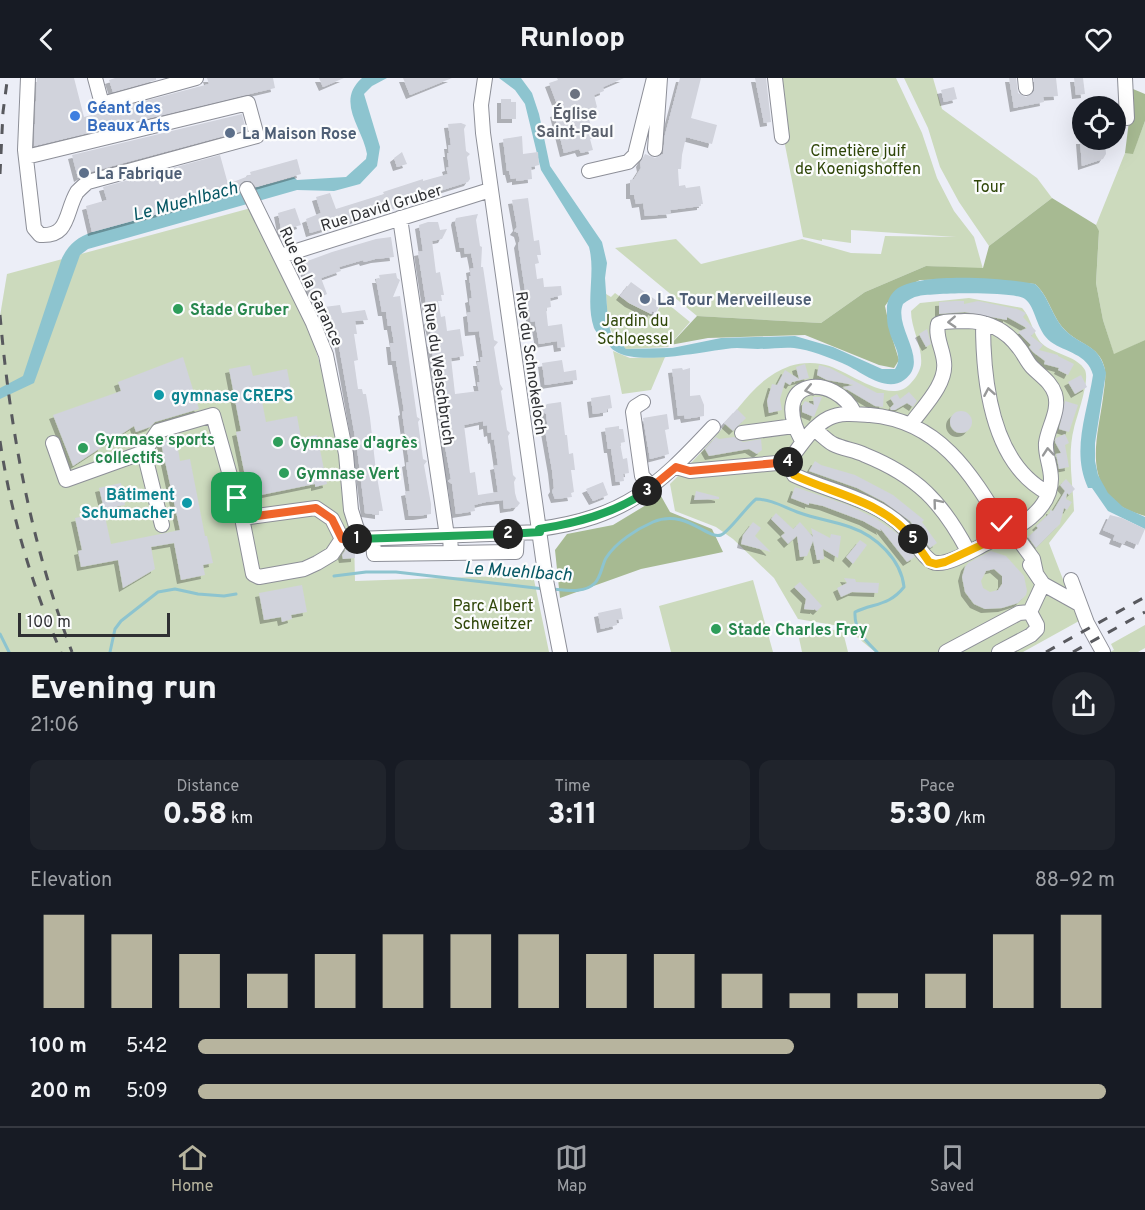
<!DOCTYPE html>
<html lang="en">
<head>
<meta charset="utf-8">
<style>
	body { margin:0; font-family:Overpass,sans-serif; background:#20242c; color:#f1f3f6; height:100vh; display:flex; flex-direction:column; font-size:22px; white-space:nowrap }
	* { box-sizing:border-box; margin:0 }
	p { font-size:20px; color:#9ea1a6 }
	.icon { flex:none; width:33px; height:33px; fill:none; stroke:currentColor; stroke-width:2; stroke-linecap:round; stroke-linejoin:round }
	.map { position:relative; height:574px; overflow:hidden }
	.drawer { display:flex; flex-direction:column; background:#171b24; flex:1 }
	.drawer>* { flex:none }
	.tools { position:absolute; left:1072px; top:18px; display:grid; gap:12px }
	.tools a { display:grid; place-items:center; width:54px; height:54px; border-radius:50%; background:#171b24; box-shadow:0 6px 24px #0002; font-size:30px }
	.scale { position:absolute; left:18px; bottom:15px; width:152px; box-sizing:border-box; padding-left:6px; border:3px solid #2f3033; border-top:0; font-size:16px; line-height:21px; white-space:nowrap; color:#2f3033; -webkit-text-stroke:4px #fbfcfd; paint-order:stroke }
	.pin { position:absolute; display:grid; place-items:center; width:51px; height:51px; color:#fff; margin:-26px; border-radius:12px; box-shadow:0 3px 9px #0006 }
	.km { position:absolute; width:30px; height:30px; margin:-15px; border-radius:50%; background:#222; color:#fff; font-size:16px; line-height:30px; text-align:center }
	.round { display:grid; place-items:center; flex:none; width:63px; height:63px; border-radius:32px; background:#20242c }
	.headline { display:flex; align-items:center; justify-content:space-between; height:102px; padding:0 30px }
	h1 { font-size:33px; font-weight:800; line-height:45px }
	.metrics { display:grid; grid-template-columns:repeat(3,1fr); gap:9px; height:102px; padding:6px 30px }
	.metrics div { display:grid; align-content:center; border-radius:12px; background:#20242c; text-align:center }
	.metrics b { font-size:30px; font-weight:800 }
	.metrics small { font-size:16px; font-weight:400 }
	.metrics p { font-size:16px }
	.chart { height:168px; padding:12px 30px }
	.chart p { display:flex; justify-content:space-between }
	.chart svg { width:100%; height:108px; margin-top:6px; stroke:#b7b49e; stroke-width:6 }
	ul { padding:0 30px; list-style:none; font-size:20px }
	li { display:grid; grid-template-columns:96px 72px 1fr; align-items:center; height:45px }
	li i { height:15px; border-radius:8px; background:#b7b49e }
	header { display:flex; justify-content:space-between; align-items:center; height:78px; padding:0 30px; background:#171b24; font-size:27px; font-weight:800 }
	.tabs { display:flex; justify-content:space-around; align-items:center; height:84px; border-top:2px solid #363941; background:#171b24; font-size:16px; color:#9ea1a6 }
	.tabs a { display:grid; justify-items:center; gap:3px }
	.tabs .selected { color:#b7b49e }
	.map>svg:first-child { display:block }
	.green { fill:#ccdabd }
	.forest { fill:#a7ba92 }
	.water { fill:#8dc4cf }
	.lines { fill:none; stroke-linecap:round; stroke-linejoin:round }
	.stream { stroke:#8dc4cf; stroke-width:3 }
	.building { fill:#d1d3dc; fill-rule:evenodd; filter:url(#shadow) }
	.minor-casing { stroke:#8d8f98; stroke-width:16 }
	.minor { stroke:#fff; stroke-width:14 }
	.rail { stroke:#58595e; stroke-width:3; stroke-dasharray:10 10; stroke-linecap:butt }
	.oneway { stroke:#979899 }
	.split-1-casing { stroke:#fff; stroke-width:12 }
	.split-2-casing { stroke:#fff; stroke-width:12 }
	.split-3-casing { stroke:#fff; stroke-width:12 }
	.split-4-casing { stroke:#fff; stroke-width:12 }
	.split-5-casing { stroke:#fff; stroke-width:12 }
	.split-6-casing { stroke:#fff; stroke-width:12 }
	.split-1 { stroke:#f0652b; stroke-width:8 }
	.split-2 { stroke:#22a559; stroke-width:8 }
	.split-3 { stroke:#22a559; stroke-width:8 }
	.split-4 { stroke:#f0652b; stroke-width:8 }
	.split-5 { stroke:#f5b400; stroke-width:8 }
	.split-6 { stroke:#f5b400; stroke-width:8 }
	.worship-dot { fill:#6b7280; stroke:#fbfcfd; stroke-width:2 }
	.shop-dot { fill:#3f7fe0; stroke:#fbfcfd; stroke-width:2 }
	.service-dot { fill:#5c6f8a; stroke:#fbfcfd; stroke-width:2 }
	.leisure-dot { fill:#2e9e5b; stroke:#fbfcfd; stroke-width:2 }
	.culture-dot { fill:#0f9aa8; stroke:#fbfcfd; stroke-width:2 }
	.labels { text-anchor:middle; stroke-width:4.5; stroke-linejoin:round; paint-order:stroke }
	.shop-label { font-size:16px; font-weight:bold; fill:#366cbe; stroke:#fbfcfd; text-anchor:start }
	.worship-label { font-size:16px; font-weight:bold; fill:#5b616d; stroke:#fbfcfd }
	.service-label { font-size:16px; font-weight:bold; fill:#4e5e75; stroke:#fbfcfd; text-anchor:start }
	.park-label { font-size:16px; fill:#2f4608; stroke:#fbfcfd }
	.street-label { font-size:16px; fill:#2f3033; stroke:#fbfcfd }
	.leisure-label { font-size:16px; font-weight:bold; fill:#27864d; stroke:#fbfcfd; text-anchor:start }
	.culture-label { font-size:16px; font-weight:bold; fill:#0d838f; stroke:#fbfcfd; text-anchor:start }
	.water-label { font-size:18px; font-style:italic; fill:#075764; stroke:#fbfcfd }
</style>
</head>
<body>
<header><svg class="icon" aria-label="back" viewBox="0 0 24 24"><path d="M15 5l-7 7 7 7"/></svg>Runloop<svg class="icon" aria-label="heart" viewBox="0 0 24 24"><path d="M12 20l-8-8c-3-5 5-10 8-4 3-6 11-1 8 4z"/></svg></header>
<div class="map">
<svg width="1145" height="574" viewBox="0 0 1145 574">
	<defs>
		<filter id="shadow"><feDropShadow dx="-4" dy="4" stdDeviation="0" flood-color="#0004"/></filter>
	</defs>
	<rect width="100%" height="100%" fill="#eceef7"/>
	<path class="green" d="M778 0H896L922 55 937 100 954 133 974 159 983 191 926 188 865 214 821 245 697 238 615 170 676 161 701 186 802 161 851 175 881 176 885 158 956 159 851 152V165L822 161V163L803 159 785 67Z
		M904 0H933L942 31 1037 100 1052 120 989 168 959 124 940 89 928 50Z
		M1145 43V262L1114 277 1103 242 1096 205 1099 154 1096 147 1125 75H1133Z
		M251 130 311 256 325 303 340 377 344 430 354 459 355 503 533 497 549 574H0V238L7 196Z
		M615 215 629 225 655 238 663 222 690 244 668 269 626 271C606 254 608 241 606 216L611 219Z
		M969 220 1022 230C1032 240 1033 260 1045 268 1056 276 1078 279 1085 292 1090 303 1077 337 1074 350 1067 377 1073 406 1074 433L1049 465 1079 543 1023 574H875L845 549 798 541 774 500 733 461 716 449 675 433 670 406C685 391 700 376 714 360 737 334 755 300 790 288 799 285 811 284 821 286 845 289 889 329 910 306 915 301 919 295 921 287 923 269 911 251 911 233L920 225Z
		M613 273 630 280 665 279 651 312 622 316Z
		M753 502 773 574H671L659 528Z
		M1145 547V570L1138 574H1110L1114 572 1111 566Z
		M842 550 848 574H802L799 560Z"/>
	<path class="forest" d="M1133 11 1145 16V43L1133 76 1125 75Z
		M1052 120 1096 147 1099 153 1096 205 1103 242 1114 276 1145 262V438C1138 436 1130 433 1124 430 1082 404 1098 358 1103 320 1104 310 1107 298 1104 288 1099 268 1078 266 1065 252 1052 239 1049 218 1035 206L977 201 920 202 895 214 885 228 891 256 899 282 894 290 879 287 805 257 708 260 670 267 697 238 821 245 865 214 926 188 983 190 989 168Z
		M661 418 670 434 712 451 723 474 641 491 560 520 555 472 567 456 613 447Z"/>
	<path class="water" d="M362 0H387L372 8 364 16 380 69 377 88 360 106 334 113 297 112 88 171 80 177 34 305 0 321V310L23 298 62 180C69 166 78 159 92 154L294 99 297 102 346 99 366 81 367 76C363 50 335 24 362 0Z
		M499 0H521L532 15 539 36 550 88 602 164 607 185 605 200 608 243 611 255 626 271 672 270 721 260 795 258 833 269 882 291H895C904 277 892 266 889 252 887 247 887 240 887 234 886 224 890 216 898 210 924 194 1005 200 1035 206 1049 218 1052 240 1066 253 1084 270 1099 265 1106 295L1095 365V383L1098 397 1108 415 1123 429 1145 439V451L1108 433 1092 410H1088C1071 373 1087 336 1093 297 1088 276 1065 274 1051 264 1036 253 1036 229 1025 221 1013 213 936 215 919 218 913 219 908 222 903 226 893 250 931 283 904 302 885 316 860 292 842 285 828 279 810 272 794 270 783 269 770 271 758 271 748 271 737 269 726 271 700 274 638 288 615 273 611 271 609 267 606 263 602 259 596 255 594 250 585 224 596 195 589 169L541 92 525 26 515 12Z"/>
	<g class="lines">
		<path class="stream" d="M334 498 366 494H396L544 511
			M551 511C565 512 584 516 595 505 601 499 602 487 606 480 616 464 637 451 653 444 685 430 708 462 721 457 728 455 747 428 756 421 774 422 783 429 800 435 816 441 834 443 850 449 876 458 901 481 904 509 889 528 874 525 855 534 854 552 865 562 877 574
			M0 556 9 574
			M110 574 115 551 121 543 158 514 175 511 198 516 224 518 236 516"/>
	</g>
	<path class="building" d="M37 0H74L84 39 209 6 207 0H273L275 10 34 68Z
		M115 0H156V2L113 14 109 2Z
		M319 0H344L323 9Z
		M403 0H452L410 17Z
		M557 0H624L603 9 604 13 594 17 597 29 594 32 587 33 594 60 590 61 593 72 581 75 579 71 564 75 554 35 560 34 549 5 558 2Z
		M680 0H701L691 40 717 47 712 66 686 59 682 77 681 91H678L679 108 685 107 686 110 700 108 703 126H701V128L670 132 671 136 645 138 643 125 636 126 634 117H630V102L634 101 641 90 640 85 645 76 655 80 663 76 665 57Z
		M755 0H766L771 44 764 45Z
		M1009 0H1016L1018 15 1026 19 1034 13V0H1056L1058 18 1043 19 1044 24 1014 30Z
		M1074 0H1083L1085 16 1076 17Z
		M954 9 957 21 944 24 941 12Z
		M1107 18 1108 28H1094V19Z
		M501 21H511V24H516V41H501Z
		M242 36 246 52 86 95 78 100 72 77Z
		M461 45 466 47 464 51 466 73 470 76 467 79 470 101 468 104 395 127 394 132 390 129 351 143 343 144 341 136 333 148 310 155 306 141 321 135 316 119 330 115 336 131 384 116 383 114 423 101V103L448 96 446 90 449 89 447 75H449L448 67H451L448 46Z
		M522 58 523 76 538 74 539 87 531 89 532 101 516 103V100L511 101 509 93H507L503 61Z
		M1080 62H1105L1106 76 1103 81 1082 88Z
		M402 74 407 86 397 89 394 80Z
		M220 77 228 106 251 97 250 94 297 81 301 96 256 109 251 103H244L239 107 238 113 230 116 92 154 86 128 107 122 103 109Z
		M528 120 534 163 539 162 541 177H537L539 185 535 186 537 201 543 200 544 209 561 208 562 217 550 220 551 229 546 230 548 248 562 246 565 269 558 270 557 263 539 266 535 243 531 244 529 232H528L518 166 520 162 518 155 514 153 517 149 512 122Z
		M295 130 301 147 294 149V152L282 156 278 135Z
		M478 136 476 142 480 168 482 169 481 189H483L494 262 498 264 494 269 500 306 503 311 501 313 507 352 510 355 508 358 513 397 516 400 514 404 515 415 517 422 520 425 517 429 504 431 503 422 486 424 474 427 475 433 456 436 452 406 448 403 451 401 444 363V355L446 354 444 339 439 335 447 320 439 321 435 293 432 290 434 287 432 271 429 268 433 263 428 243 438 230 427 232 418 174 423 173 419 147 428 144H438L440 152 447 151 442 161 432 163 436 195 440 194 444 217H441L442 223H438L441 239 445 238 447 253 460 251 464 278 451 280 455 316 479 313 477 304H480L477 284H481L480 279H483L479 253 469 254 467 235 471 234 469 221 472 220 469 198H471L470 191 474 190 471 175 465 176 464 170H460L455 143 456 140ZM483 343V348L487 347 488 355 491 354 492 362 494 361 498 387 494 388 498 414 478 417 475 394 470 395 464 347Z
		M391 159 394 179 375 181 364 184 363 182 339 189 341 193 321 200 327 216 316 221 311 214 302 185 332 174 376 161Z
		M396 195 397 200 400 202 393 219 400 218 417 339 420 341 418 344 423 381 427 383 424 387 431 426V436L417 438H409L405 414 410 413 406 385 409 384 402 334 404 333 396 283H392L390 265H394L391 248H388L386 234H382L376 201H380L379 197Z
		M631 204 657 223 656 226 659 228 656 235 652 233 651 236 629 225 620 218Z
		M955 223H964V226L978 223 1017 231 1026 235 1023 239 1036 253 1031 258 1043 267 1039 272 1058 277V278L1074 286 1068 297 1058 292 1059 290 1044 286 1045 283 1033 274 1029 269 1031 267 1018 254 1027 250 1007 239V242L965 234 939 236V224Z
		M340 227 342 235 365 232 368 242 355 243 357 256H354L358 282 354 283 358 311H362L363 316H366L370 340 376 393 383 433H379V437L365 435 357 370 338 263 336 264 333 244H326L324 229Z
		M927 251 931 266 926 269 919 256Z
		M183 279 199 331 155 344 150 349 136 354 134 348 111 363 102 367V369L73 388 53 337 121 313 118 304Z
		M562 282 564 294 576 292 577 302 545 307 542 285Z
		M805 286 809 300 792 304 790 307 785 304 780 321 782 332 769 335 767 323 772 306 777 307 785 292 799 301 796 289Z
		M250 287 253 298 287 291 291 312 261 318 266 344 297 338 301 360 317 357 327 406 315 409V406L261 417 262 419 250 422 236 354 241 353 229 291Z
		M819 287 830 290 877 315H884L883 329 875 328 843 309 854 307 827 302 817 297Z
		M682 290 683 292 690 290V318L700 317 704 327V338L685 341 684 337 678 338 672 291Z
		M1081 297 1087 309 1075 316 1068 304Z
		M909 314 917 323 913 329 907 325 895 332H891L890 330 894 326 890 320 897 316 900 321Z
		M610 317 612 330 607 331V334L593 336 591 320Z
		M813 319H822L814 339 802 334V328L805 323 814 327Z
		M1065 323 1078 327 1069 354 1059 351Z
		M561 324 565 357H567L569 376 573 375 575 392H571L574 414 571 415 572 419 555 421 552 413 554 410 552 392 545 352 548 351 546 336 541 332 547 326Z
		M737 331 746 340 733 353 724 345Z
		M950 344a11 11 0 1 1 22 0a11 11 0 1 1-22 0Z
		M667 336 669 351 665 352 669 376 650 381 643 340Z
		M619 348V351H623L625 364 620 365 623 381 627 380 629 395 623 396 624 403 616 404 611 371H608L605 350Z
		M1065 356 1069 365 1065 367 1069 389 1059 391 1056 376 1061 375 1055 364 1056 360Z
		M176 359 180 383 190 381 205 458H207L213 485 203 487 205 497 181 502 174 465 151 469 155 491 123 510 118 482 81 489 78 473 82 472 75 440 104 434 111 466 180 452 161 365 163 362Z
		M716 359 719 361 734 359 743 364 761 361 762 372 757 376 749 371 709 378 705 371Z
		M815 383 821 387 855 397 893 417 924 442 922 444 937 465 930 470 910 443 884 424 857 410 809 393Z
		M1066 401 1075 411 1069 417 1067 415 1066 421 1072 424 1067 432 1064 430 1060 446 1036 470 1028 459 1038 450 1036 448 1050 435V432L1053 433 1065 413 1060 407Z
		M603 404 608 417 593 423 586 411Z
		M121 405 125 427 104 431 99 410Z
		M795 409 848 427 875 440 898 456 915 479 907 484 880 450 881 453 863 443 823 428 809 425V427L791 420Z
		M696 413 719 419V421L694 422Z
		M776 435 793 451 800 444 813 459 811 450 830 460 831 456 841 458 838 480 823 471 824 481 817 482 813 463 807 478 800 479 797 458 788 466 781 458 785 455 771 441Z
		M1110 437 1122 440 1145 451 1138 467 1126 462 1124 466 1113 462 1115 457 1103 452Z
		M753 444 761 450 755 458 771 474 741 466 743 457Z
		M860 462 867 467 853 486 846 479Z
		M348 468 355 470V480L343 481 342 477Z
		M991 473 1006 478 1024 498 1027 513 1026 517 1018 525 1002 530 985 531 974 526 965 514 962 499 965 489 968 485ZM994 491 1002 498V506L998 512 990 514 983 510 981 503 986 493Z
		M844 500 855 501 856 504 879 505 878 515 852 514 841 519 837 510 847 505Z
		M800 504 822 528 817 533 814 531V532L804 531 806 521 794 509Z
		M302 507 307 534 291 537 292 541 282 544 281 539 264 542 259 515Z
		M621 530 623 541 616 542 617 547 601 551 598 535Z"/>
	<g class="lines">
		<defs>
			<path id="minor" d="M95 0 102 26 196 0
				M485 0 481 27 483 55 546 502 560 574
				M775 0 782 59
				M1025 0 1026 10
				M1125 0 1127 40
				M655 71 660 0
				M26 79 248 25 257 58 88 104C84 107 80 111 77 114 65 134 70 159 40 157L34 150 25 72 28 0
				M589 93 628 84 635 77 654 0
				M247 111 313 245 326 277 346 376 351 432 356 448 360 457 365 461
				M400 140 447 458
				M281 178 490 112
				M983 245C983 303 991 385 1048 415
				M643 324 635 329 633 334 642 398 652 409
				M815 352C821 356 827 363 833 366 843 371 855 372 865 377 917 398 942 424 968 473
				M742 355 794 348
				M802 363C767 298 836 295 855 336
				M53 365 66 402 144 374 158 353 213 337 242 440
				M144 374 162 447
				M788 384 794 397C830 414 875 421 904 450 913 459 925 485 937 485 951 486 974 471 987 465 1013 452 1051 435 1051 401 1051 388 1045 377 1046 365 1048 349 1060 333 1055 316 1051 304 1041 298 1032 289 1027 284 1024 276 1019 270 1006 252 987 243 965 243 956 244 946 242 938 246 935 259 943 271 944 284 947 306 923 329 911 346
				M676 389 690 393 788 384C800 369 811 349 829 340 841 334 856 336 870 337 942 343 973 399 1007 455L1016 463 1019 462 1033 481 1036 495
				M316 430 332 441 342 461 332 476 317 485 304 491 259 499 253 496 242 440Z
				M539 451C625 439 656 410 713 349
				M356 461 540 454
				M373 461 374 476 451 475 450 458
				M451 475 516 474 517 455
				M1030 487 1043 506 1079 526
				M1071 502 1087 545 1103 574
				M1030 534 1043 506
				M946 574 1019 535 1030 534
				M999 574 1031 557 1037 551V547L1030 534"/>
		</defs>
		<use href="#minor" class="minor-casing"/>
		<use href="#minor" class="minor"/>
		<path class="rail" d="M0 96 3 34 7 4
			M0 237C10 352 31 466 72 574
			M0 363C11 436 31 506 61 574
			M1046 574 1145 519
			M1073 574 1145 534"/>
	</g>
	<defs><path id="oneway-chevron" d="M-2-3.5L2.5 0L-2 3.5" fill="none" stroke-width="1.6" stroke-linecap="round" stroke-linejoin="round" transform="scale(1.5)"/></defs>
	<g class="oneway">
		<use href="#oneway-chevron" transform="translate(952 244) rotate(177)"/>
		<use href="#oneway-chevron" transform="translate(809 312) rotate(168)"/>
		<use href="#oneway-chevron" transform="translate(989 314) rotate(-100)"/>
		<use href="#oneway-chevron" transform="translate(1048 374) rotate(-95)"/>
		<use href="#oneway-chevron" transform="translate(937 425) rotate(-130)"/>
	</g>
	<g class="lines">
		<defs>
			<path id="split-1" d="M237 420 242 440 316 430 332 441 342 461H357"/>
			<path id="split-2" d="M357 461 508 456"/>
			<path id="split-3" d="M508 456 540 454 539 451C578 445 615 435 647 413"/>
			<path id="split-4" d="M647 413 676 389 690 393 788 384"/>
			<path id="split-5" d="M788 384 794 397C836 417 883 423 913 461"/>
			<path id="split-6" d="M913 461 929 484 936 486 945 484 1007 455 1002 446"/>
		</defs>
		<use href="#split-1" class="split-1-casing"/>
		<use href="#split-2" class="split-2-casing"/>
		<use href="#split-3" class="split-3-casing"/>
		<use href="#split-4" class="split-4-casing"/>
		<use href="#split-5" class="split-5-casing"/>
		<use href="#split-6" class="split-6-casing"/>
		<use href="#split-1" class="split-1"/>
		<use href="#split-2" class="split-2"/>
		<use href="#split-3" class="split-3"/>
		<use href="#split-4" class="split-4"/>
		<use href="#split-5" class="split-5"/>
		<use href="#split-6" class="split-6"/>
	</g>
	<circle class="worship-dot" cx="575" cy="16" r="6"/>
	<circle class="shop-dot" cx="75" cy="38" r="6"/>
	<g class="service-dot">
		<circle cx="230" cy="55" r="6"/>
		<circle cx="84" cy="95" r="6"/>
		<circle cx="645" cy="221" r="6"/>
	</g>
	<g class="leisure-dot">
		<circle cx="178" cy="231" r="6"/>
		<circle cx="278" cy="364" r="6"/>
		<circle cx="83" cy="370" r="6"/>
		<circle cx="284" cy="395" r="6"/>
		<circle cx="716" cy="551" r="6"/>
	</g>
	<g class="culture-dot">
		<circle cx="159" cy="317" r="6"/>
		<circle cx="187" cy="425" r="6"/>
	</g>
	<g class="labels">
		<g class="shop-label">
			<text x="87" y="35">Géant des<tspan x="87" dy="18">Beaux Arts</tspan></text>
		</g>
		<g class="worship-label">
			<text x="575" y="41">Église<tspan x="575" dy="18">Saint-Paul</tspan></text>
		</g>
		<g class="service-label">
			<text x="242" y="61">La Maison Rose</text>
			<text x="96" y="101">La Fabrique</text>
			<text x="657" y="227">La Tour Merveilleuse</text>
		</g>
		<g class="park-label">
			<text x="858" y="78">Cimetière juif<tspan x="858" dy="18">de Koenigshoffen</tspan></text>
			<text x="989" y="114">Tour</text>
			<text x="635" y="248">Jardin du<tspan x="635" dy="18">Schloessel</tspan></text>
			<text x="493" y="533">Parc Albert<tspan x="493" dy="18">Schweitzer</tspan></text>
		</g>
		<g class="street-label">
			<text transform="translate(381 129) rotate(-17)" y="6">Rue David Gruber</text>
			<text transform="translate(312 208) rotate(65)" y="6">Rue de la Garance</text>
			<text transform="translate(532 285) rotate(82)" y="6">Rue du Schnokeloch</text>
			<text transform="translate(440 296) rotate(82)" y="6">Rue du Welschbruch</text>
		</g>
		<g class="leisure-label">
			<text x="190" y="237">Stade Gruber</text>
			<text x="95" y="367">Gymnase sports<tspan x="95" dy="18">collectifs</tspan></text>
			<text x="290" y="370">Gymnase d'agrès</text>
			<text x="296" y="401">Gymnase Vert</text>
			<text x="728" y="557">Stade Charles Frey</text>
		</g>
		<g class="culture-label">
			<text x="171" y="323">gymnase CREPS</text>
			<text x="175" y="422" text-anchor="end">Bâtiment<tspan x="175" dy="18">Schumacher</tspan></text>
		</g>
		<g class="water-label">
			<text transform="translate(185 123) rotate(-15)" y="6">Le Muehlbach</text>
			<text transform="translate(518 493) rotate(4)" y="6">Le Muehlbach</text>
		</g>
	</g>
</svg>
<div class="tools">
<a><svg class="icon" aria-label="locate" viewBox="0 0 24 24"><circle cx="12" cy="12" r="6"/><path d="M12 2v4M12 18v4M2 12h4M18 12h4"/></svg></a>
</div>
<div class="scale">100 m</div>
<div class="pin" style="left:237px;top:420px;background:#1e9e55"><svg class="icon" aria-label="arrive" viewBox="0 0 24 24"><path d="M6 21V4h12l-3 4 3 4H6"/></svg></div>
<div class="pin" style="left:1002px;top:446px;background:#d93025"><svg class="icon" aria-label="check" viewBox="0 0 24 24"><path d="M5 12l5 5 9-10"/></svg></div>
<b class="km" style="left:357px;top:461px">1</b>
<b class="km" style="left:508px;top:456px">2</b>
<b class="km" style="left:647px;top:413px">3</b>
<b class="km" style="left:788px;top:384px">4</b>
<b class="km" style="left:913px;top:461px">5</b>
</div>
<section class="drawer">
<div class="headline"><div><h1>Evening run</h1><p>21:06</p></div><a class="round"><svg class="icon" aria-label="share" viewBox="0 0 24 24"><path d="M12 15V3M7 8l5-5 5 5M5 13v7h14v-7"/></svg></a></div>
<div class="metrics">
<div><p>Distance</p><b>0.58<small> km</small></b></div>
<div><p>Time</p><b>3:11</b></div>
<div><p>Pace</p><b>5:30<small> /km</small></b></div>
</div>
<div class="chart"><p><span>Elevation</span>88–92 m</p>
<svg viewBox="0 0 160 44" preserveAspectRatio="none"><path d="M5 44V6M15 44V14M25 44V22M35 44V30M45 44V22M55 44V14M65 44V14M75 44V14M85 44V22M95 44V22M105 44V30M115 44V38M125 44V38M135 44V30M145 44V14M155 44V6"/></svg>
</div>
<ul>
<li><b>100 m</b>5:42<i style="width:65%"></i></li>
<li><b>200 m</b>5:09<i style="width:99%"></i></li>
</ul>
</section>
<nav class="tabs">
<a class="selected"><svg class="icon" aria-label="home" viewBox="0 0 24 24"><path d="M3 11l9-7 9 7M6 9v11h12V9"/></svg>Home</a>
<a><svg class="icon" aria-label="map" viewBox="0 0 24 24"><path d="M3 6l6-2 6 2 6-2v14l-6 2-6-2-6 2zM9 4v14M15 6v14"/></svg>Map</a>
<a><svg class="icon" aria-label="saved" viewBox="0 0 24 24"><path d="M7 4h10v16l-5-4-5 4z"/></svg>Saved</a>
</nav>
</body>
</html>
